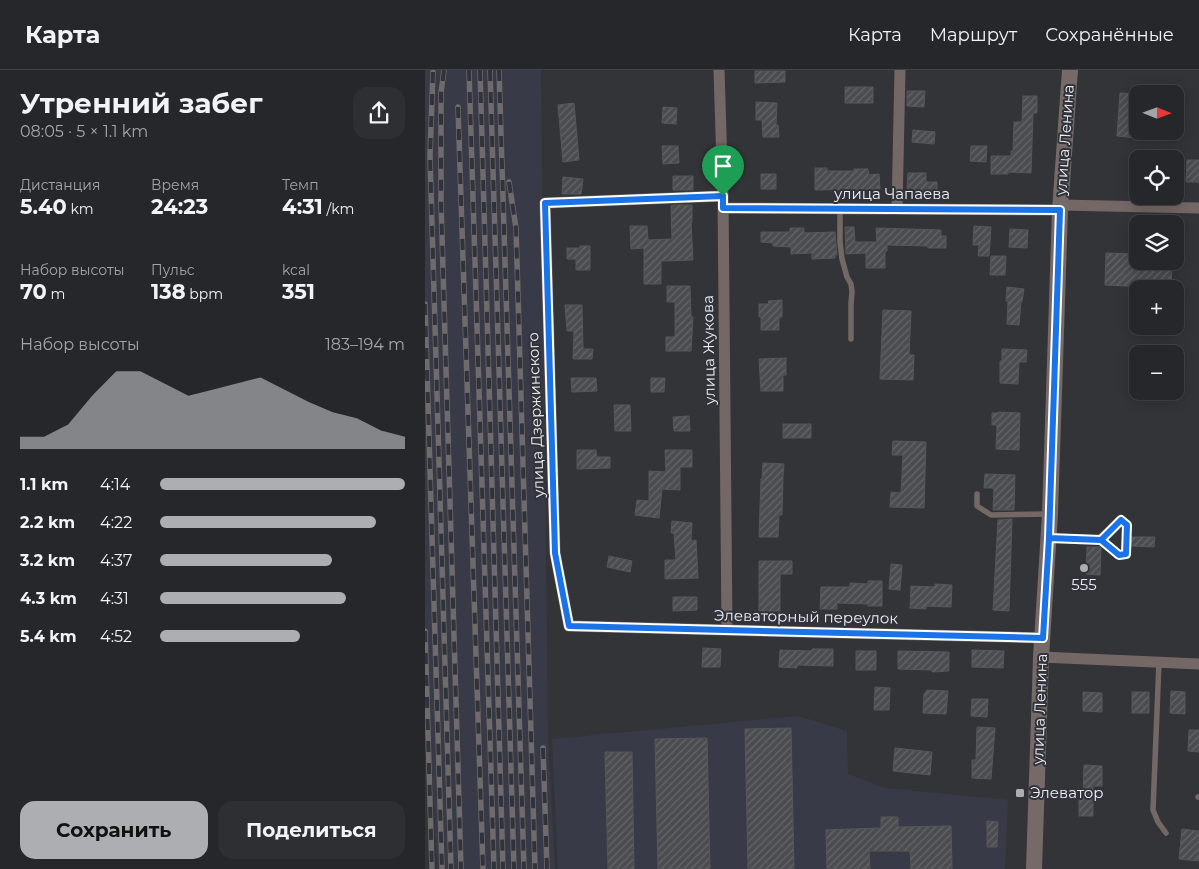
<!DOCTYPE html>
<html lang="ru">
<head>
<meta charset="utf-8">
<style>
	body { margin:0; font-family:Montserrat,sans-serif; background:#2e2f32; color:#f1f3f6; height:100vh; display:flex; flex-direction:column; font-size:19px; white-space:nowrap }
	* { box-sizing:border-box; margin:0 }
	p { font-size:16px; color:#a4a5a8 }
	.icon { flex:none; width:28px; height:28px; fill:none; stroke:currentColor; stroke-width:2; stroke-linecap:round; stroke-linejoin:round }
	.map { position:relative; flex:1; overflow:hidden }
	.drawer { display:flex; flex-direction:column; background:#26272a; width:425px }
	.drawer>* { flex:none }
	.needle { width:32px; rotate:91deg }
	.buttons { position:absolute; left:704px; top:15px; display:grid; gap:10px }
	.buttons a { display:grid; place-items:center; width:55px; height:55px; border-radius:10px; background:#26272a; box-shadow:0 2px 12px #0003,0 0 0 1px #424447; font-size:25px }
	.pin { position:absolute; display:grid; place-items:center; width:42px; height:42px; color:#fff; margin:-51px -21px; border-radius:50% 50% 50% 0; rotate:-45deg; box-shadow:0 0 5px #0007 }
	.pin .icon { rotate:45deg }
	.round { display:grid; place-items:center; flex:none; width:52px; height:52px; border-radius:15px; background:#2e2f32 }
	.summary { display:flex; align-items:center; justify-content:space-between; height:85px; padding:0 20px }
	h1 { font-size:28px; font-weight:700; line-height:38px }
	.metrics { display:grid; grid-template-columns:repeat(3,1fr); gap:8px; height:85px; padding:5px 20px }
	.metrics div { display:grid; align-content:center }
	.metrics b { font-size:21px; font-weight:700 }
	.metrics small { font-size:14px; font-weight:400 }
	.metrics p { font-size:14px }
	.chart { height:140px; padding:10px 20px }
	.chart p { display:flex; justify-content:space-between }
	.chart svg { width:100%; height:90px; margin-top:5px; fill:#adaeb2; opacity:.7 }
	.action { display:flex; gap:10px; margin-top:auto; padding:10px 20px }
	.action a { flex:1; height:58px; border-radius:15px; background:#adaeb2; color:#111; font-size:20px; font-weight:700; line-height:58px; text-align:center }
	.action a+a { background:#2e2f32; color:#f1f3f6 }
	ul { padding:0 20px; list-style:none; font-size:16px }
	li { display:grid; grid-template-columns:80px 60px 1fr; align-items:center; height:38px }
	li i { height:12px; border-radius:6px; background:#adaeb2 }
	header { display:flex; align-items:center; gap:30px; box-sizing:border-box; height:70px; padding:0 25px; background:#26272a; border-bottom:1px solid #424447 }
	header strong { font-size:24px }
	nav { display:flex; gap:28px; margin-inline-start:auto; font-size:18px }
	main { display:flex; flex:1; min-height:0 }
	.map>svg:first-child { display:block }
	.built { fill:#383b47 }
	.building { fill:url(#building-hatch); stroke:#56575a }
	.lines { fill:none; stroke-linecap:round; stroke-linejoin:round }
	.lane { stroke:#746866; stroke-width:5.5 }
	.street { stroke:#746866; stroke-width:11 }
	.secondary { stroke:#766a68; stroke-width:16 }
	.rail-casing { stroke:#6f6a6b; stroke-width:5.5 }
	.rail { stroke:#31333a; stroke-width:4; stroke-dasharray:11; stroke-linecap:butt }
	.cycleway-casing { stroke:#31333a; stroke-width:8 }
	.cycleway { stroke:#5cba63; stroke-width:5 }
	.route-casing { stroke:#fff; stroke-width:10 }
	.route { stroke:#1a73e8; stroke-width:6 }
	.poi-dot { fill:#adaeb2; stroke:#31333a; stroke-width:2 }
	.labels { text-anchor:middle; stroke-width:4; stroke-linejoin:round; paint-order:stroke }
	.street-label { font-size:15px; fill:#eeeff4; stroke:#31333a }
	.poi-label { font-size:15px; fill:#eeeff4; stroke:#31333a }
</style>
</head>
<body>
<header>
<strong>Карта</strong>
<nav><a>Карта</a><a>Маршрут</a><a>Сохранённые</a></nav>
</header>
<main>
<section class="drawer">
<div class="summary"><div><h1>Утренний забег</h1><p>08:05 · 5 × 1.1 km</p></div><a class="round"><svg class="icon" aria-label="share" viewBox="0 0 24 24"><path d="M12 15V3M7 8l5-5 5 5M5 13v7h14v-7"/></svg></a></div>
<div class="metrics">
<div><p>Дистанция</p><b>5.40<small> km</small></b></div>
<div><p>Время</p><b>24:23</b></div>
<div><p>Темп</p><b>4:31<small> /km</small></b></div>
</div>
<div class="metrics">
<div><p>Набор высоты</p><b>70<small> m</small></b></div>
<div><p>Пульс</p><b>138<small> bpm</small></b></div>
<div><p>kcal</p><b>351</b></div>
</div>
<div class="chart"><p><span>Набор высоты</span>183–194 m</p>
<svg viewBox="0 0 160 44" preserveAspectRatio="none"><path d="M0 44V38L10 38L20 32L30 18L40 6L50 6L60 12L70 18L80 15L90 12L100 9L110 15L120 21L130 26L140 29L150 35L160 38V44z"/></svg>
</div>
<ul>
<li><b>1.1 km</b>4:14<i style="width:100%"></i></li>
<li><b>2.2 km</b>4:22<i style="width:88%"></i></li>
<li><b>3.2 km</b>4:37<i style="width:70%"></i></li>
<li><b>4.3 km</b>4:31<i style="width:76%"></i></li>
<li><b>5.4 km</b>4:52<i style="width:57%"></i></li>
</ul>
<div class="action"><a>Сохранить</a><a>Поделиться</a></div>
</section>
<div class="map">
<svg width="774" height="799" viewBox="0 0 774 799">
	<defs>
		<pattern id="building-hatch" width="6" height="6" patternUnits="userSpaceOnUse" patternTransform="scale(1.25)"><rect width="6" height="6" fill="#4b4c4f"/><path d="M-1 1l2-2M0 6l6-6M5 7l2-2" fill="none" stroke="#656669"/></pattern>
	</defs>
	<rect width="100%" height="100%" fill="#333438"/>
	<path class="built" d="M0 0H116L123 667 130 799H12L0 558Z
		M373 646 422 661 423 704 460 718 583 730 580 799H133L127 669Z"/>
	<path class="building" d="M330 1H360V12L330 13Z
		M420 17H448V33H420Z
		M482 21H500L499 37 482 36Z
		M695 23 712 24V68L692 66Z
		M598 26H612V43H608L606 103 583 102V104H566V86H586V81H588L589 52H597Z
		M331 32 352 33 351 55H353L354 67H338L337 50H331Z
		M149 33 154 90 138 92 133 35Z
		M238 37 252 38 251 54 237 53Z
		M488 60 510 62 509 74 487 72Z
		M237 76H253L254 93 238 94Z
		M546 76H562L561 92 545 91Z
		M762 90H774V112H761Z
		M390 98H402V101H429V99H443L444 105 454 104 455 119 390 120Z
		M483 103H501V112H512V122L482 121Z
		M336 104H351V119H336Z
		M248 106H268V120H248Z
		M138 107 158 109 156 124H137Z
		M248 135H267V152H266L268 190 236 191V214H219V178L206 179 205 156H222L223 170 247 169 246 136Z
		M549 156 566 157 564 186H553L554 175H548Z
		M420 157H429L430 172H452L451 158 516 160V166H521V178H503V176L462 175V181H460V198H441V183L421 184Z
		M365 158H379V163L410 162 412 185H410V188L387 189V183L366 184V177L348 176V173L336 172V162H365Z
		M585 159 603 160 602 178 584 177Z
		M155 176H165V200H151V189H142V178H155Z
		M681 183 712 184V191H747L746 218 680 215Z
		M566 186H581L580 205H565Z
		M242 216H265L266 247H268L266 281H241V267H250V232H242Z
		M582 217 599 219 597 232H596L594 255 582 254 583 231H581Z
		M357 230V247H354V260H336V247H334V234H344L343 231Z
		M140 235H157L158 279H168L167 289H148L149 261H142Z
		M458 240 486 241 484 285H489L488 310 455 309Z
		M577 279 602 280 601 292H594L593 314 575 313V291H577Z
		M361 288V305H358V321H336L334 289Z
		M146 308H171L172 321 147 322Z
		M226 308H240L239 322H226Z
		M189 335H205L206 361H190Z
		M573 342 595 343 594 380 571 379 572 355H567V343H573Z
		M264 346 265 361H249L248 347Z
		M358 354H386V368H358Z
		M468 371 501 372 499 438 465 437 466 422 476 423 478 385H467Z
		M152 380H171L172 387H185V398L152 399Z
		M240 380H267V397H255V420L237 419 234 448 210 445 212 430 224 431V401L241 402Z
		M338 393 359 394 358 406 357 445H354L353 467H334L336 409H337Z
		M560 404 590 405 589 440H568L569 418H559Z
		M587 449 584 541 568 540 573 450Z
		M247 451 267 453 266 471 271 470 273 508 240 509V490H251L249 463H246Z
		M706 467H730L729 477 706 476Z
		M662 477H676L675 505 661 504Z
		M184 486 207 491 205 502 182 497Z
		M334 491H367V504H355V541H334Z
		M466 494 477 495 475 520 464 519Z
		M443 511H457V536H443V534L412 533V539H395L396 517H425V513L443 514Z
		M510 514 527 515 526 537 501 536V539L485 538 486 516 510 517Z
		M248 527H272V540L248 541Z
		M278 578 296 579 295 597H277Z
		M387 579H408V596L372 595V598L354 597 355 580 387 581Z
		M547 580 579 581 578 598 547 597Z
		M431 581H451V600H431Z
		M473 581 524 582V601L507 602V600L473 599Z
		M450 617 465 618 464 640H449Z
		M502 620 523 621 521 644 498 643 499 624Z
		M746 621 760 622V644L745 643Z
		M658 622 677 623V642L658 641Z
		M707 622H724V643H707Z
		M547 629H563L562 647 546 646Z
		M552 657 570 658 566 709 547 708V690H551Z
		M366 658 369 799H323L320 659Z
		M764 660H774V682L763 681Z
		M282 668 285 799H233L230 669Z
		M470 678 507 682 505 705 468 701Z
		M180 682H207L209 799H183Z
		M659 695 677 696V716H668V746H654V727H658Z
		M456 747H473V757L526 756 527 799H486L485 781H444L445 799H402L401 760 456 758Z
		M562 751 573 752 572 777H562Z
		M757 759 774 761V791L754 789Z"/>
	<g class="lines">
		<path class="lane" d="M415 139V172L417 189 422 207 426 214 427 222 426 234V269
			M552 424V436L566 445 623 444
			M626 468 676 470 694 485 701 484 702 455 696 450 676 470
			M734 592 728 740 733 752 741 763
			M773 727H774"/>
		<path class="street" d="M294 0 298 126 302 560
			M298 126 120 133 130 483 144 556 618 568
			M635 135 774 138
			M298 138 635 140
			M472 139 475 0
			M616 587 774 594"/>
		<path class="secondary" d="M609 799 616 587 625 444 635 140 645 0"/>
		<defs>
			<path id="rail" d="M19 0 16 23V133L36 799
				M44 0 69 799
				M55 0 78 799
				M65 0 89 799
				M74 0 99 799
				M8 2 5 86 26 799
				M33 37 58 799
				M84 112 91 158 110 799
				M0 234 17 799
				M0 561 7 799
				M118 678 122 799"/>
		</defs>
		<use href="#rail" class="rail-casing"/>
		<use href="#rail" class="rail"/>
		<defs>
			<path id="cycleway" d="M298 126 120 133 130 483 144 556 618 568
				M298 138 635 140"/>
		</defs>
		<use href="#cycleway" class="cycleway-casing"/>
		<use href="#cycleway" class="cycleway"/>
	</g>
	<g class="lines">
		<defs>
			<path id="route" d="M298 126 120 133 130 483 144 556 618 568 624 468 676 470 696 450 702 455 701 484 694 485 676 470 624 468 635 140 298 138V126"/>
		</defs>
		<use href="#route" class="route-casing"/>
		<use href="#route" class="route"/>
	</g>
	<g class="poi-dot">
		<circle cx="659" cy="498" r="5"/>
		<rect x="590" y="718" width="10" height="10" rx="2.5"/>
	</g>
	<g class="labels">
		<g class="street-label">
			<text transform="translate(640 70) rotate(-86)" y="5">улица Ленина</text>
			<text x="467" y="129">улица Чапаева</text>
			<text transform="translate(284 280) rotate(-91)" y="5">улица Жукова</text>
			<text transform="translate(111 345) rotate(-92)" y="5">улица Дзержинского</text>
			<text transform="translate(381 547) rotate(1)" y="5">Элеваторный переулок</text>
			<text transform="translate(615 639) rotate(-88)" y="5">улица Ленина</text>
		</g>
		<g class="poi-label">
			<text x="659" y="520">555</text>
			<text x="605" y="728" text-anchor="start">Элеватор</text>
		</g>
	</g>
</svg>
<div class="buttons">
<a><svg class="needle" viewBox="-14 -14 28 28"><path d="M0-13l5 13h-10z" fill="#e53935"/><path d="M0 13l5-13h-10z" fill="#a4a5a8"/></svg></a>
<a><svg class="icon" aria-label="locate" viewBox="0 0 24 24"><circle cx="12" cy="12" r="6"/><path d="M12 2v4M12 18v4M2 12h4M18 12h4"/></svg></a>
<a><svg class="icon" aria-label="layers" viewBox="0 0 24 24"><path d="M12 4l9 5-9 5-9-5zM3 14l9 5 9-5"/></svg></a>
<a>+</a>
<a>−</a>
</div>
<div class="pin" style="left:298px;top:126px;background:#1e9e55"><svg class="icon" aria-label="arrive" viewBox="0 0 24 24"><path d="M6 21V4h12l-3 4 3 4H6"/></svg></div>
</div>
</main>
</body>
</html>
